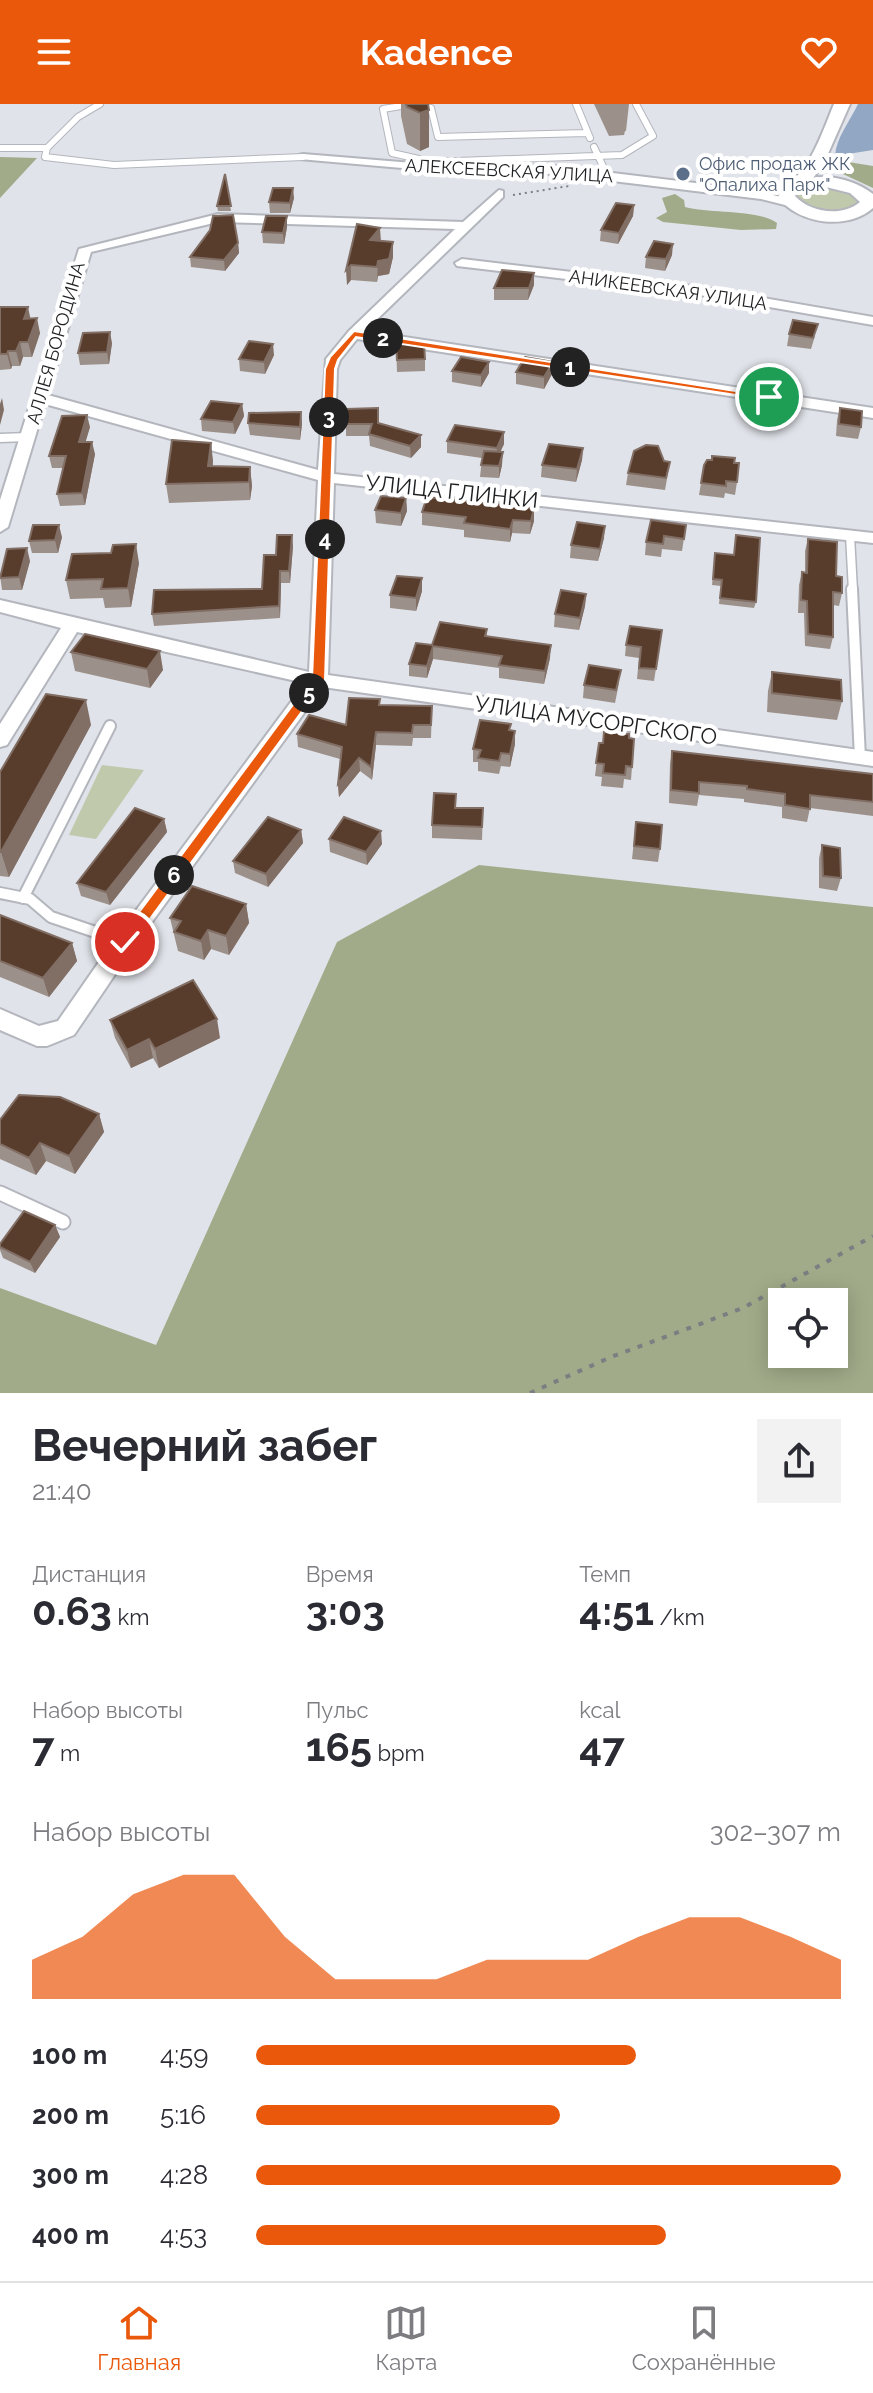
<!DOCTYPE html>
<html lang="ru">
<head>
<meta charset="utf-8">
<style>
	body { margin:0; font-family:Raleway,sans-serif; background:#f2f2f3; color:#2b2b33; height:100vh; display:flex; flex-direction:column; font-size:30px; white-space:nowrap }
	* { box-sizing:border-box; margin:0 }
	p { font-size:26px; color:#7c7c81 }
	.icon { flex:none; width:44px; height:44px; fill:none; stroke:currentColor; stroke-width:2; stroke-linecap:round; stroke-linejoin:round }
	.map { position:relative; height:1289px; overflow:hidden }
	.drawer { display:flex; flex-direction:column; background:#fff; flex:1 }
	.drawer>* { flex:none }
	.buttons { position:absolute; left:768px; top:1184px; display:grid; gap:16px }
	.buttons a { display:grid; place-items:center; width:80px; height:80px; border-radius:0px; background:#fff; box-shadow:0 4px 20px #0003; font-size:40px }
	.pin { position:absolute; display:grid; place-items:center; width:68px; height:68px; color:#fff; margin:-34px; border:4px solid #fff; border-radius:50%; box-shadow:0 2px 8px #0007 }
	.km { position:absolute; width:40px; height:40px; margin:-20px; border-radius:50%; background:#222; color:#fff; font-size:22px; line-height:40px; text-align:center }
	.round { display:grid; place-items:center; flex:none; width:84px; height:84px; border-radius:0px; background:#f2f2f3 }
	.headline { display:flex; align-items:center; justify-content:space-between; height:136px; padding:0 32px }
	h1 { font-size:44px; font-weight:700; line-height:60px }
	.metrics { display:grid; grid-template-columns:repeat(3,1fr); gap:12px; height:136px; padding:8px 32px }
	.metrics div { display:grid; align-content:center }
	.metrics b { font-size:40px; font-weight:700 }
	.metrics small { font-size:22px; font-weight:400 }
	.metrics p { font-size:22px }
	.chart { height:224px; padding:16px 32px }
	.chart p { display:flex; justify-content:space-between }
	.chart svg { width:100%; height:144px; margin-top:8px; fill:#ea580c; opacity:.7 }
	ul { padding:0 32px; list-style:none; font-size:26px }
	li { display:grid; grid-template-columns:128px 96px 1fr; align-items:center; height:60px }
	li i { height:20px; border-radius:10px; background:#ea580c }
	header { display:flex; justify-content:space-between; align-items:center; height:104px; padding:0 32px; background:#ea580c; color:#fff; font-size:36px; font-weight:700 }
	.menu { display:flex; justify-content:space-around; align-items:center; height:112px; border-top:2px solid #e1e1e2; background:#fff; font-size:22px; color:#7c7c81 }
	.menu a { display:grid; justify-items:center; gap:4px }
	.menu .selected { color:#ea580c }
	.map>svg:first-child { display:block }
	.green { fill:#c1c9ad }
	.forest { fill:#a1ab89; fill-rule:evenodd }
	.water { fill:#91a7c3 }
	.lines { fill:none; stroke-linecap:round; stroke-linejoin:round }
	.lane-far3-casing { stroke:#b3b6bd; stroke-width:8 }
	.lane-far2-casing { stroke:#b3b6bd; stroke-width:11 }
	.lane-far1-casing { stroke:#b3b6bd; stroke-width:14 }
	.lane-casing { stroke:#b3b6bd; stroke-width:17 }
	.street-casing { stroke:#b3b6bd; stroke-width:4 }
	.secondary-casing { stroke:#b3b6bd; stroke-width:4 }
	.path-far1 { stroke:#7c7e82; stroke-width:2; stroke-dasharray:2 4; stroke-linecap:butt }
	.path { stroke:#7c7e82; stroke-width:4; stroke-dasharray:5 8; stroke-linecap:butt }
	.lane-far3 { stroke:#fff; stroke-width:6 }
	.lane-far2 { stroke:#fff; stroke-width:8 }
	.lane-far1 { stroke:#fff; stroke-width:10 }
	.lane { stroke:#fff; stroke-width:13 }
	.street { fill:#fff; fill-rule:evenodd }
	.secondary { fill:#fff; fill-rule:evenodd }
	.wall { fill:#9c908a }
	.shaded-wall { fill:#816e65 }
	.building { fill:#583c2c; stroke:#816e65; stroke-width:2 }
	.route { fill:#ea580c; stroke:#fff; stroke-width:2 }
	.service-dot { fill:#5c6f8a; stroke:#fff; stroke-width:3 }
	.labels { text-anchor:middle; stroke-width:8; stroke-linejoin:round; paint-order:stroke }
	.far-service-label { font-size:18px; fill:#4e5e75; stroke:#fff; text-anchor:start }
	.far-street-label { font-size:18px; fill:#1e1f21; stroke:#fff }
	.street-label { font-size:22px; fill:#1e1f21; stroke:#fff }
</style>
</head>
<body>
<header><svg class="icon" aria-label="menu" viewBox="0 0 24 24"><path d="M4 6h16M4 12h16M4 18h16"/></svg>Kadence<svg class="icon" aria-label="heart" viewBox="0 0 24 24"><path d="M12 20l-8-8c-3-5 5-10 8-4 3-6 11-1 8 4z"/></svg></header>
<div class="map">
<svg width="873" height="1289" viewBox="0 0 873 1289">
	<rect width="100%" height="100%" fill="#e0e3e9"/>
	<path class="green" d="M818 81 852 88 860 98C846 116 810 108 795 93L799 86Z
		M102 661 144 666 96 735 69 731Z"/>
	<path class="forest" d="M0 53 37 54 0 94Z
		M836 56 873 62V84L830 64Z
		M675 90 684 96 685 103C711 110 758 105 777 119L776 125 741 126 663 118 656 114 667 108 662 94Z
		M479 761 873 803V1289H0V1184L156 1241 337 838ZM782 1198H834V1250H782Z"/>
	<path class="water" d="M858 0H873V46L835 52C836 34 850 17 858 0Z"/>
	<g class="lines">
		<defs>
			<path id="lane-far3" d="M576 0 590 34
				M587 29 438 33 431 4 407 1 383 5 392 49 432 58 622 51 653 32 636 0
				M594 43 607 71
				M0 44H47L78 13 100 0
				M47 44 45 53 114 61 303 53"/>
			<path id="lane-far2" d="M0 334 28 333
				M850 431 853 487"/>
			<path id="lane-far1" d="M852 485 860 654
				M0 789 30 795 51 813 125 838
				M23 794 110 622"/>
			<path id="lane" d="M121 837 125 838
				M0 1089 63 1118"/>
			<path id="street" d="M303 50 425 60 555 62 761 87 795 98 789 102 761 95 555 70 425 66 299 55V51Z
				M499 86 503 87V93L365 227 873 304V314L357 235 340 256 337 265 334 370 873 429V439L334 379 328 571 873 648V662L323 583 133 844 74 931 47 942H37L0 926V905L39 922 58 917 117 832 305 579 77 528 7 641 0 643V620L61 524 0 508V496L309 568 318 376 45 300 8 423 0 428V396L79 145 218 110 463 118ZM218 118 455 125 349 227 326 255 318 366 48 291 91 148Z
				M462 155 700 183 873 213V221L700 191 457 162 455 159Z"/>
			<path id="secondary" d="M834 0H850L823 61 813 74C832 70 858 78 873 90V104C847 127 798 120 778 93L785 79C808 74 825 21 834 0ZM822 82 850 89 860 98C842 113 811 109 795 92L798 87Z"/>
		</defs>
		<use href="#lane-far3" class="lane-far3-casing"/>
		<use href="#lane-far2" class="lane-far2-casing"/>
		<use href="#lane-far1" class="lane-far1-casing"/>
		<use href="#lane" class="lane-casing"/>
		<use href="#street" class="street-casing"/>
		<use href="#secondary" class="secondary-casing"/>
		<path class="path-far1" d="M513 91 569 82"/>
		<path class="path" d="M530 1289 611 1253 743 1204 873 1132"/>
		<use href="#lane-far3" class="lane-far3"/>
		<use href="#lane-far2" class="lane-far2"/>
		<use href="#lane-far1" class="lane-far1"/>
		<use href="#lane" class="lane"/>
		<use href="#street" class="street"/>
		<use href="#secondary" class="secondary"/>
	</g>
	<path class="wall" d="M401 0H428L429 43 420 47 407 40 401 12Z
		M594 0H629L626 27H625L624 31 609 32Z
		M225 70 231 107H218L217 102Z
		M294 94 290 109H270L269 98Z
		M634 101 633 112 618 140 600 137 601 126Z
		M357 120 381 137 393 153 389 170 378 172 377 178 351 176 347 181Z
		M287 123 284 140 263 139 262 128Z
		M238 139 239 149 225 167 191 163 190 153Z
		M672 151 665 167 645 164 646 153Z
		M534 181 528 196H494V184Z
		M0 203 31 215 40 229 32 253H23L20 262H12L11 265 0 266Z
		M789 230 815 232 811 245 787 242Z
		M112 239 109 260 80 261 78 249Z
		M396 239 425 255V267L397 268Z
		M274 251 265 270 240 267 239 255Z
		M489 258V269L481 283 452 278V267Z
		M553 258 552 270 544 285 516 280V268Z
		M242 300 244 312 235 330 202 327 201 315Z
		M840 304 861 323 858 335 836 332 837 316Z
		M301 308 302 320 300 336 250 331 248 319Z
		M378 319 421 343 411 354 370 342 369 332H346V320Z
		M90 323 85 338 95 350 85 401 60 402 57 390 63 364H52L49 352Z
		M504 328V340L500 348 502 361 499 374 480 373 482 354 447 349V337Z
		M211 339 213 362 250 363 252 382 250 396 169 399 166 380Z
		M583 344 582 356 576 378 541 373 542 361Z
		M664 357 670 358 665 386 626 381 628 369Z
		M734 359 737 378 735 391 725 389 724 394 699 391 704 361Z
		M406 394 407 407 401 422 376 419 375 406Z
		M534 404V417L530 430 512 429 510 438 464 433V426L422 421V408Z
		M686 421 682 447 662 445 661 453 645 451 646 438Z
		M62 433 58 449H32L29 437Z
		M604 434 598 457 570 454 571 441Z
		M808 435 836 472 842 489 839 502 833 501V533L830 545 805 542 804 509H798L799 481 802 468 805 469V447Z
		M293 442 290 479H281L280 514 154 522 152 510 262 485 276 451Z
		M715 449 756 498 754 504 719 500 721 482 712 481Z
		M30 457 22 486H2L0 471Z
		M139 459 131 503 105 504 103 494 70 495 66 476Z
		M422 487 416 507 390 504V491Z
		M586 490 585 502 579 526 554 523 555 510Z
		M487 525V532L550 554 544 580 499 574V564L433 555 427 574 409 572V560L432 541Z
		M662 526 654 577 637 575 639 554 625 552 626 541Z
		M71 548 163 566 150 584 75 567Z
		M772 568 842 597 837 616 767 608 768 587Z
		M619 579 615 599 583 594 584 581Z
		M380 601 432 602 431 634H413L412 642 376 641 372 676 360 667 339 693 338 680 340 655 298 643 297 630 346 621Z
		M91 621 9 773 0 772V668Z
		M511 627H515V640L510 663 501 662 499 670 478 667V658H473V645Z
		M629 634 632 663 631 676 624 675 623 684 601 682 602 673 595 672 599 639H603Z
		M672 647 873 670V712L810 704 807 718 782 714V703L744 698V695L699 691 697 702 669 699 670 660Z
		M456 704H483L482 736 432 734V721Z
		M164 715 167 728 110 801 81 792 77 779Z
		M636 718 660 745 658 758 632 755Z
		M301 726 303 739 268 783 235 769 233 757Z
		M329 735 382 740 367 761 330 748Z
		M822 741 841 774 837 787 819 784V754Z
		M246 800 249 819 229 851 211 845 204 856 178 847 170 814Z
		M0 811 72 839 77 857 49 893 0 873Z
		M110 916 220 934 159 964 153 954 131 964 115 934Z
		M99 1010 104 1028 75 1070 46 1057 36 1071 0 1055V1016Z
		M55 1121 60 1133 35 1169 3 1154 0 1146V1140Z"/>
	<path class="shaded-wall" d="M429 6V43L420 47V9Z
		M293 84 294 94 290 109V99Z
		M634 101 633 112 618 140 619 129Z
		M287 112V123L284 140 283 129Z
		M380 124 381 138 370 136Z
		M393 138V153L389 170 378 172 377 178 378 157Z
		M238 139 239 149 225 167 224 156Z
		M673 140 672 151 665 167 666 155Z
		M351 161V176L347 181 346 166Z
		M534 169V181L528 196 529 184Z
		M28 203 31 217 24 215Z
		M37 214 40 229 32 253 28 238Z
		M110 228 112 239 109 260 107 248Z
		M20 238 23 253 20 262 16 247Z
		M273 240 274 251 265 270 264 258Z
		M8 247 12 262 11 265 7 250Z
		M489 258V269L481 283V271Z
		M553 258 552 270 544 285V273Z
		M2 294 4 306 0 321V300Z
		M242 300 244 312 235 330 233 318Z
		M301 308 302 320 300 336V323Z
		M87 311 90 323 82 350 79 338Z
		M504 328V340L496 357 497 344Z
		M421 331V343L411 354 410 342Z
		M92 338 95 350 85 401 82 389Z
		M211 339 213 357 211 380 208 362Z
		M583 344 582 356 576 378 577 365Z
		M503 348 502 361 499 374V362Z
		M250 363 252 382 250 396 249 378Z
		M406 394 407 407 401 422V409Z
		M534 404V417L530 430 531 417Z
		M513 416 512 429 510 438V425Z
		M59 421 62 433 58 449 55 436Z
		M605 422 604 434 598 457 600 445Z
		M292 431 293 442 290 479 289 467Z
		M136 440 139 459 131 503 128 484Z
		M27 444 30 457 22 486 19 473Z
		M280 467 281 479 280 514 279 502Z
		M422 474V487L416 507V494Z
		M586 490 585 502 579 526 580 514Z
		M551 541 550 554 544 580 545 567Z
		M433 542V555L427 574V562Z
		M160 547 163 566 150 584 147 565Z
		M86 596 91 621 9 773 1 748Z
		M515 627V640L510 663V650Z
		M376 628V641L372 676 371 663Z
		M359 654 360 667 339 693 338 680Z
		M164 715 167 728 110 801 106 788Z
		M301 726 303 739 268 783 266 770Z
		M381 727 382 740 367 761 366 748Z
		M246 800 249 819 229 851 226 832Z
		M208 826 211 845 204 856 201 837Z
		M72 839 77 857 49 893 43 874Z
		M217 915 220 934 159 964 155 945Z
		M149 935 153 954 131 964 127 946Z
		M99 1010 104 1028 75 1070 69 1052Z
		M40 1039 46 1057 36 1071 29 1054Z
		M55 1121 60 1133 35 1169 30 1158Z"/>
	<path class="building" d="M406 0H428L429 6 420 9 407 3Z
		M225 70 231 102H217Z
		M273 84H293L290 99 269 98Z
		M616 99 634 101 619 129 601 126Z
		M233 111 238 139 224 156 190 153 210 126 213 112Z
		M266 112H287L283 129 262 128Z
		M357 120 380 124 370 136 393 138 389 155 378 157 377 163 351 161 346 166Z
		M654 137 673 140 666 155 646 153Z
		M502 166 534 169 529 184H494Z
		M0 203H28L24 215 37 214 28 238H20L16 247H8L7 250H0Z
		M793 216 818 220 813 234 789 230Z
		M110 228 107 248 78 249 83 229Z
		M249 237 273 240 264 258 239 255Z
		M424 238 425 255 397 256 396 239Z
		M461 253 489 258 481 271 452 267Z
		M525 253 553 258 544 273 516 268Z
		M211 297 242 300 233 318 201 315Z
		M378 304V319L421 331 410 342 369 330 372 320H346V305Z
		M840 304 862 307 861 323 839 320Z
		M301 308 300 323 248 319 249 309Z
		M87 311 79 338H92L82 389 57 390 66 352H49L62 312Z
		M455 321 504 328 497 344 447 337Z
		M172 336 211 339 208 362 250 363 249 378 166 380Z
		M549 340 583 344 577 365 542 361Z
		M646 341 658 342 664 357 670 358 666 374 628 369 634 347Z
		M484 347 503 348 499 362 481 361Z
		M712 352 735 354 734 359H739L737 378 726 377V382L701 379 704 361 707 356H712Z
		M381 392 406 394 401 409 375 406Z
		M427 393 534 404 531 417 513 416 510 425 464 419 466 413 422 408Z
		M651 416 686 421 684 435 664 432 663 440 646 438Z
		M577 418 605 422 600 445 571 441Z
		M33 421H59L55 436 29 437Z
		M277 431H292L289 467H280L279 502 152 510 154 486 262 485 264 451H276Z
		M736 431 760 434 756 498 720 494 722 476 713 475 715 449 734 451Z
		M808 435 837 438 836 472 842 473V489L833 488V533L808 530 807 497 801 496 802 468 807 469Z
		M136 440 128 484 101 485 103 475 66 476 72 450 111 449 113 441Z
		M27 444 19 473 0 474 7 445Z
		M397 472 422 474 416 494 390 491Z
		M561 486 586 490 580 514 555 510Z
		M440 518 487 525 485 532 551 541 545 567 499 561 502 552 433 542 427 562 409 560 416 539 432 541Z
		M630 522 662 526 656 565 639 564 641 543 626 541Z
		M85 530 160 547 147 565 71 548Z
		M589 561 621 566 616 586 584 581Z
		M772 568 841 576 842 597 772 589Z
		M46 590 86 596 1 748H0V668Z
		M349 594 380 595 379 601 432 602 431 621H413L412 629 376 628 371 663 359 654 338 680 342 643 297 630 309 611 346 621Z
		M480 616 511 620 509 626 515 627 510 650 501 649 499 657 478 654 481 646 473 645Z
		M604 628 629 630V634L634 635 632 663 626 662 625 671 603 669 604 660 596 659 599 639H603Z
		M672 647 873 670V698L810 691V705L785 701V690L747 685V682L699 678V689L671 686Z
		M434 689 456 690 455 704H483L482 723 432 721Z
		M135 704 164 715 106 788 77 779Z
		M268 713 301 726 266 770 233 757Z
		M344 713 381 727 366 748 329 735Z
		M636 718 662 721 660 745 634 742Z
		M822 741 840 744 841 774 823 772Z
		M192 782 246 800 226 832 208 826 201 837 174 828 181 817 170 814Z
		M0 811 72 839 43 874 0 857Z
		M193 876 217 915 155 945 149 935 127 946 110 916Z
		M19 991 60 993 99 1010 69 1052 40 1039 29 1054 0 1040V1016Z
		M24 1107 55 1121 30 1158 0 1143V1140Z"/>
	<path class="route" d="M354 227 774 293 769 296 356 233 338 256 335 265 325 576 130 842H120V834L312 575 325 265 330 253Z"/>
	<circle class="service-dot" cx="683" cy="70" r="8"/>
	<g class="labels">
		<g class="far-service-label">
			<text x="699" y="66">Офис продаж ЖК<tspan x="699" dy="21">"Опалиха Парк"</tspan></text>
		</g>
		<g class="far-street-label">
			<text transform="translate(509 67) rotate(3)" y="6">АЛЕКСЕЕВСКАЯ УЛИЦА</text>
			<text transform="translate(668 186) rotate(8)" y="6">АНИКЕЕВСКАЯ УЛИЦА</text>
			<text transform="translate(56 239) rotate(-74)" y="6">АЛЛЕЯ БОРОДИНА</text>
		</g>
		<g class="street-label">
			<text transform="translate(452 387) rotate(6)" y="8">УЛИЦА ГЛИНКИ</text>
			<text transform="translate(596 616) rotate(8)" y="8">УЛИЦА МУСОРГСКОГО</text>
		</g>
	</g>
</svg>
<div class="buttons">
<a><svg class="icon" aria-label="locate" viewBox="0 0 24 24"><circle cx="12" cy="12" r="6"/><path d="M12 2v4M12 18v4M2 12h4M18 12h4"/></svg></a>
</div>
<div class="pin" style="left:769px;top:293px;background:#1e9e55"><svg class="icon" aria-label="arrive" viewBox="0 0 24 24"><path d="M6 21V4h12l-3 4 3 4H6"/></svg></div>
<div class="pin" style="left:125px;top:838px;background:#d93025"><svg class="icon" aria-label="check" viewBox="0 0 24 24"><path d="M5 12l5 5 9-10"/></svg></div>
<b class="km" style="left:570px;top:263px">1</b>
<b class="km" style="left:383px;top:234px">2</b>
<b class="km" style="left:329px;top:313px">3</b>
<b class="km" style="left:325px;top:435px">4</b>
<b class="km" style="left:309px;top:589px">5</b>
<b class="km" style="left:174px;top:771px">6</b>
</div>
<section class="drawer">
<div class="headline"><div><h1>Вечерний забег</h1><p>21:40</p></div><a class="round"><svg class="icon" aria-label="share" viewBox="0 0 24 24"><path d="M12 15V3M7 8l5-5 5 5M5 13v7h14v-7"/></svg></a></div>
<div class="metrics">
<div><p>Дистанция</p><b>0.63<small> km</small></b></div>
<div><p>Время</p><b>3:03</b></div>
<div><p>Темп</p><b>4:51<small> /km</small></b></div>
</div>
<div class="metrics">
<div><p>Набор высоты</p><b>7<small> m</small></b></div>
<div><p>Пульс</p><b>165<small> bpm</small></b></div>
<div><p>kcal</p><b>47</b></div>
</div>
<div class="chart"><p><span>Набор высоты</span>302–307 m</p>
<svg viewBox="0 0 160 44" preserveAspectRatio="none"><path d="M0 44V32L10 25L20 12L30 6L40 6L50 25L60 38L70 38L80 38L90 32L100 32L110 32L120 25L130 19L140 19L150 25L160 32V44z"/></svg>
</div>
<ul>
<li><b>100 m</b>4:59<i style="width:65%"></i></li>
<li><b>200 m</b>5:16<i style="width:52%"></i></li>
<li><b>300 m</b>4:28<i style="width:100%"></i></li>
<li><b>400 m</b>4:53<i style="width:70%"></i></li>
</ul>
</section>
<nav class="menu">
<a class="selected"><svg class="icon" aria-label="home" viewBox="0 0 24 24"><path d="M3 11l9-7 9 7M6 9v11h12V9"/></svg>Главная</a>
<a><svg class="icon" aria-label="map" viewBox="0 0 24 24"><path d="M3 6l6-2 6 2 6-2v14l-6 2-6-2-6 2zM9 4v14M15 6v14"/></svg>Карта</a>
<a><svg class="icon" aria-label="saved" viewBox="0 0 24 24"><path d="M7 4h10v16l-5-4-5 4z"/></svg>Сохранённые</a>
</nav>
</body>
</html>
